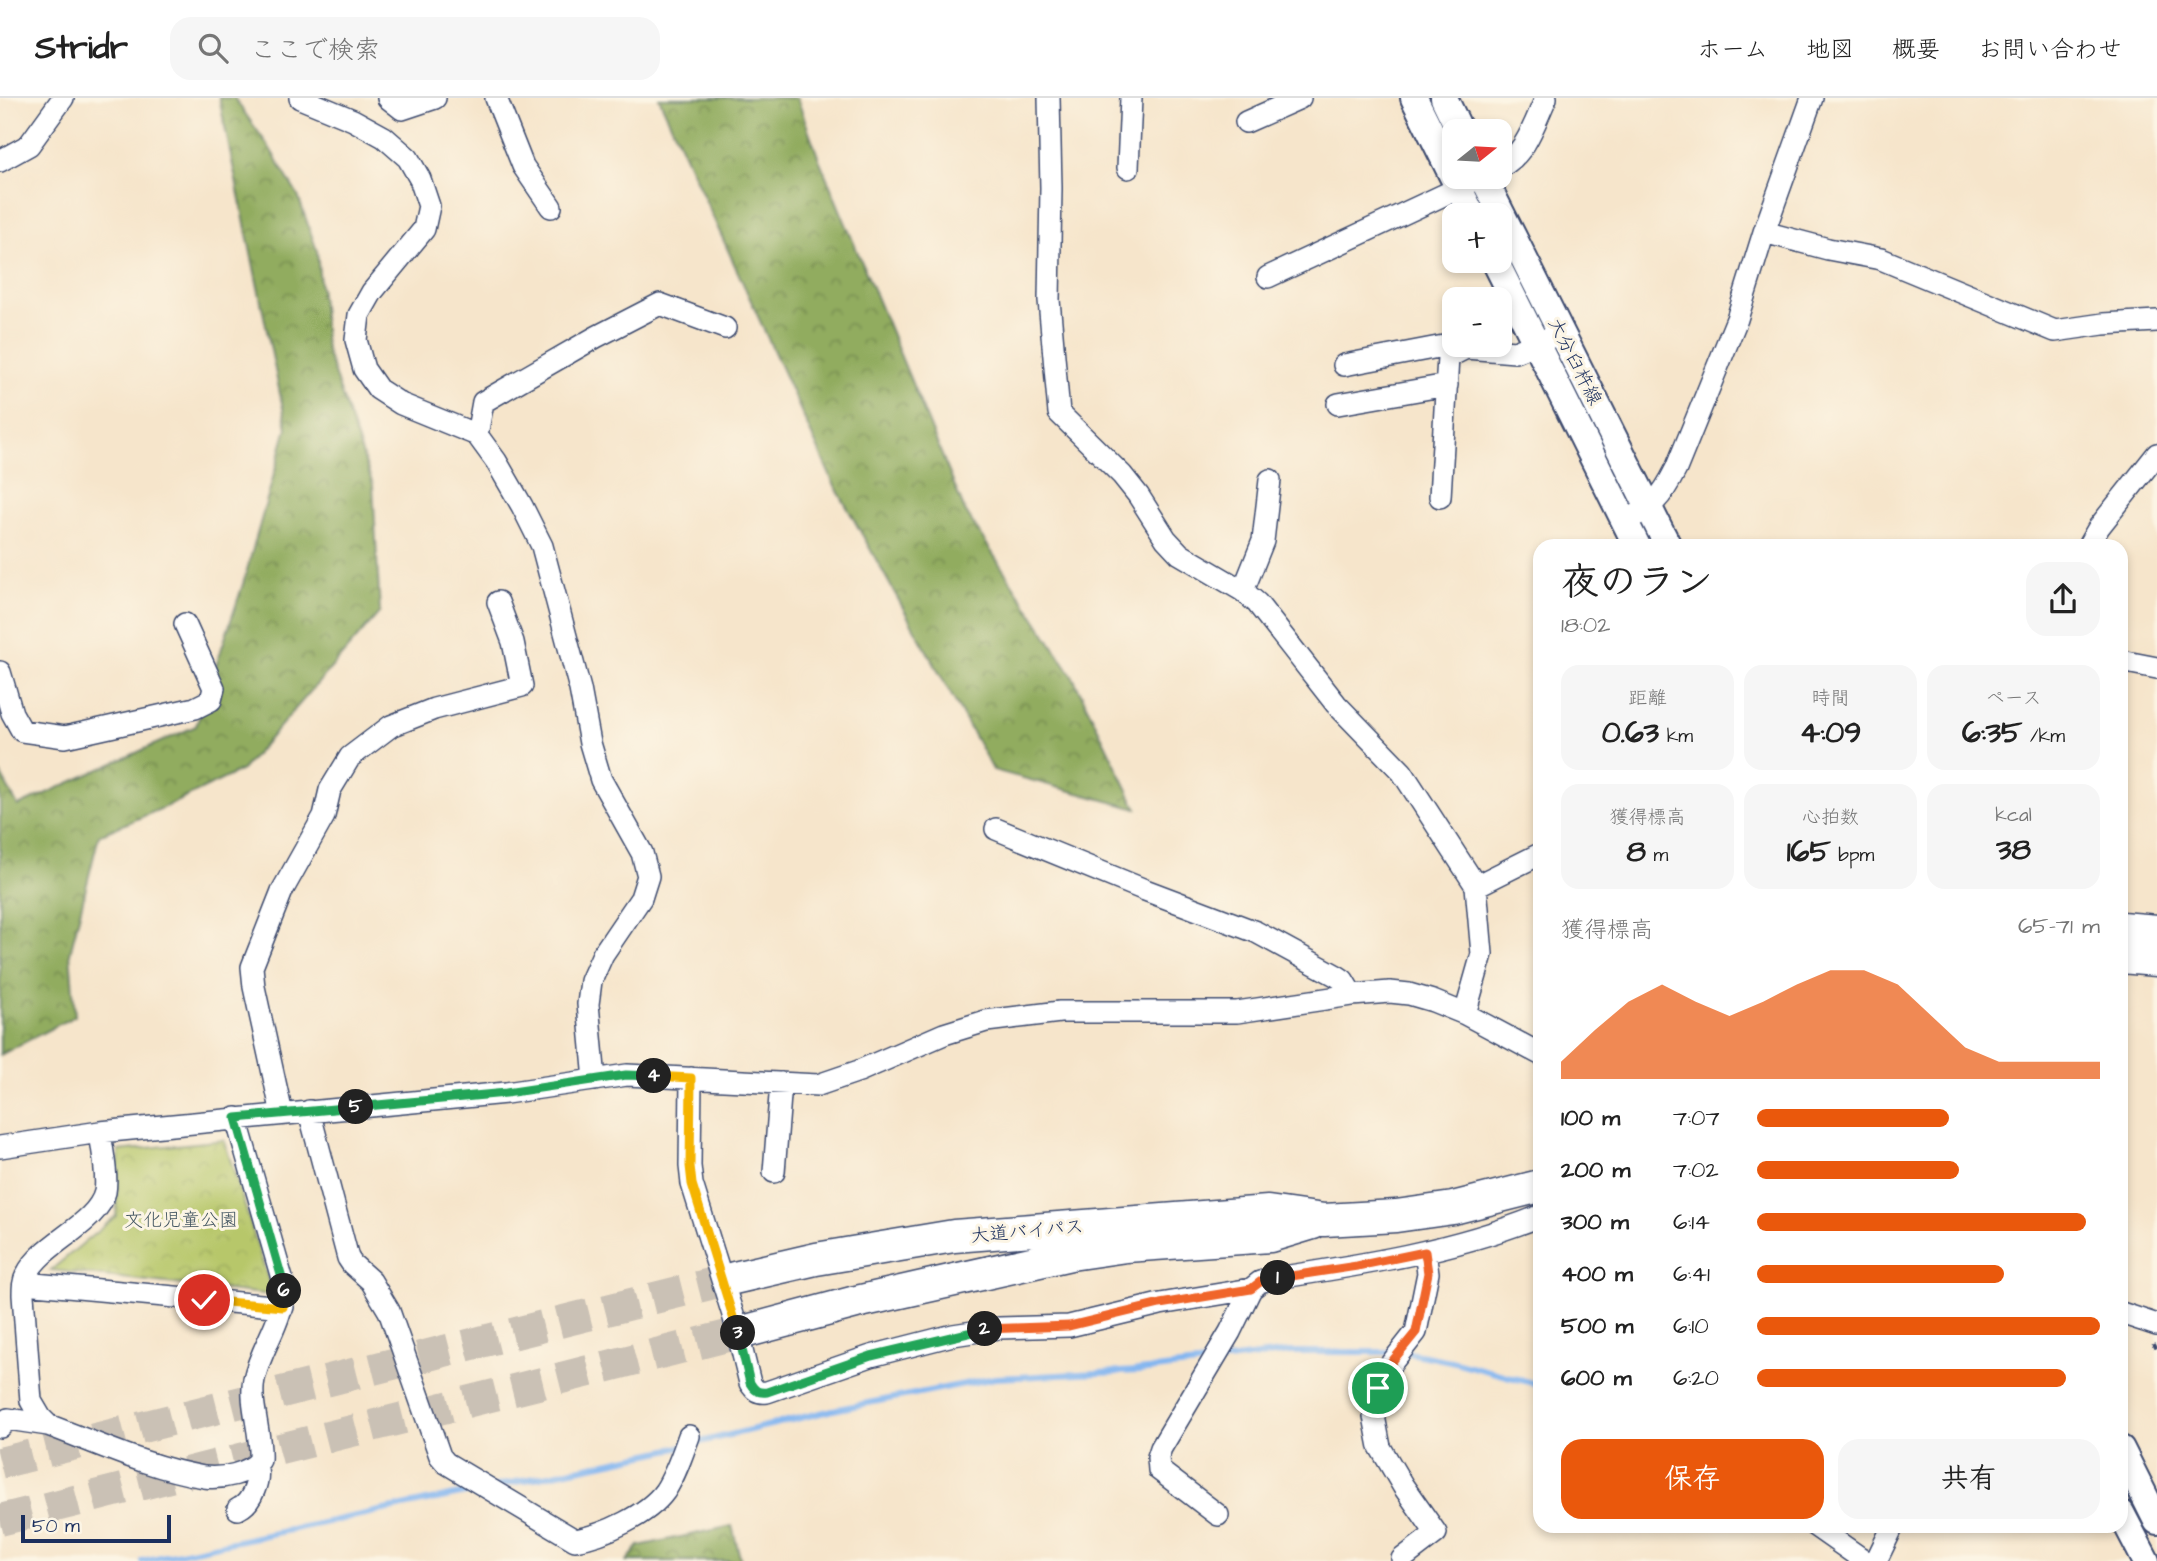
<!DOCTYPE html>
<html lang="ja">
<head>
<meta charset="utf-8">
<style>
	body { margin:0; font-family:"Architects Daughter","Klee One",sans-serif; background:#f6f6f6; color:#222; height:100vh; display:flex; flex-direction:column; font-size:26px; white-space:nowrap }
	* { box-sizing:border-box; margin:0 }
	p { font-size:23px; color:#767676 }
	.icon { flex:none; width:38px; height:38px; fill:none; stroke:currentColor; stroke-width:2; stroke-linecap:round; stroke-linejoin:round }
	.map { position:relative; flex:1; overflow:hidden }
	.details { position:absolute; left:1533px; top:441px; width:595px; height:994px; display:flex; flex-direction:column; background:#fff; border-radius:21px; box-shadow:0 4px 10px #0003 }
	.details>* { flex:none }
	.needle { width:46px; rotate:72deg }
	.tools { position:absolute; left:1442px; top:21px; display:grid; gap:14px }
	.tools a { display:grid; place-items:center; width:70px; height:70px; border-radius:14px; background:#fff; box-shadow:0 4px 10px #0003; font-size:35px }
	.scale { position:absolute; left:21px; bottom:18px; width:150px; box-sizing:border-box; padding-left:7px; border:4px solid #1b2f5e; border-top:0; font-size:19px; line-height:24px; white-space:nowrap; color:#1b2f5e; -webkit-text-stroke:5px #fcf5e5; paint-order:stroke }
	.pin { position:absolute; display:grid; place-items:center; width:60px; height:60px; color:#fff; margin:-30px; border:4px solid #fff; border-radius:50%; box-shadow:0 2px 7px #0007 }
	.km { position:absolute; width:35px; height:35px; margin:-18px; border-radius:50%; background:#222; color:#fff; font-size:19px; line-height:35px; text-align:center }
	.round { display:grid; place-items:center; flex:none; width:74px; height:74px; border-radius:21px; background:#f6f6f6 }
	.overview { display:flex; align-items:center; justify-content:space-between; height:119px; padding:0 28px }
	h1 { font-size:38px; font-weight:700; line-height:52px }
	.stats { display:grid; grid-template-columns:repeat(3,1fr); gap:10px; height:119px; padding:7px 28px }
	.stats div { display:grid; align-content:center; border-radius:18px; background:#f6f6f6; text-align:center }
	.stats b { font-size:30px; font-weight:700 }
	.stats small { font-size:19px; font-weight:400 }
	.stats p { font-size:19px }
	.chart { height:196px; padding:14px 28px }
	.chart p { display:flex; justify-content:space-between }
	.chart svg { width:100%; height:126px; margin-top:7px; fill:#ea580c; opacity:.7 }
	.action { display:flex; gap:14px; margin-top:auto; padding:14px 28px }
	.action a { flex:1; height:80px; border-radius:21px; background:#ea580c; color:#fff; font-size:28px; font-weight:700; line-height:80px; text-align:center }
	.action a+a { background:#f6f6f6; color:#222 }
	ul { padding:0 28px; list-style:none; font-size:23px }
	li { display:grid; grid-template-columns:112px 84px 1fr; align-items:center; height:52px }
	li i { height:18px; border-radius:9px; background:#ea580c }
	header { display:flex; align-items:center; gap:42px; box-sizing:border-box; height:98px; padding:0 35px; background:#fff; border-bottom:2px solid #e0e0e0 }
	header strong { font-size:33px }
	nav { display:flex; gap:38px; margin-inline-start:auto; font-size:24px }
	.search { width:490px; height:63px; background:#f6f6f6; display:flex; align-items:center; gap:18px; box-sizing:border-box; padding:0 24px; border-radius:21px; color:#767676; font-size:26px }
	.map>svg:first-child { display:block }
	.forest { fill:url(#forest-crowns); stroke:#566e5e; stroke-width:2 }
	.park { fill:url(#park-crowns); stroke:#697b64; stroke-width:2 }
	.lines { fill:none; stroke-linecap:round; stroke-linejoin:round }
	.stream { stroke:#83b6f0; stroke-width:6 }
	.highway-tunnel { stroke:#cac1b5; stroke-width:32; stroke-dasharray:32 16; stroke-linecap:butt }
	.minor-casing { stroke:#3c4a6e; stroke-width:24 }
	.major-casing { stroke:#3c4a6e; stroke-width:30 }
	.highway-casing { stroke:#3c4a6e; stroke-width:35 }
	.path { stroke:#3c4a6e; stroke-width:3.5; stroke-dasharray:5 5; stroke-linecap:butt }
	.minor { stroke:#fff; stroke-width:21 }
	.major { stroke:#fff; stroke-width:26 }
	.highway { stroke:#fff; stroke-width:32 }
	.split-1-casing { stroke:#fff; stroke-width:14 }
	.split-2-casing { stroke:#fff; stroke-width:14 }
	.split-3-casing { stroke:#fff; stroke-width:14 }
	.split-4-casing { stroke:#fff; stroke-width:14 }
	.split-5-casing { stroke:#fff; stroke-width:14 }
	.split-6-casing { stroke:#fff; stroke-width:14 }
	.split-7-casing { stroke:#fff; stroke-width:14 }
	.split-1 { stroke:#f0652b; stroke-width:9 }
	.split-2 { stroke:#f0652b; stroke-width:9 }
	.split-3 { stroke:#22a559; stroke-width:9 }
	.split-4 { stroke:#f5b400; stroke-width:9 }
	.split-5 { stroke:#22a559; stroke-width:9 }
	.split-6 { stroke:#22a559; stroke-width:9 }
	.split-7 { stroke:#f5b400; stroke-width:9 }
	.labels { text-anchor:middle; stroke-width:6; stroke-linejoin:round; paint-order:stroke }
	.street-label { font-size:19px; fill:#1b2f5e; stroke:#fcf5e5 }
	.park-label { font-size:19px; fill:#425561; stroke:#fcf5e5 }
</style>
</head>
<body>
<header>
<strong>Stridr</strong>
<div class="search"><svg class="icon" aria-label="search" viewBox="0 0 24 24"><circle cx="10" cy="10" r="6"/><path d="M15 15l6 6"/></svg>ここで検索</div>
<nav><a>ホーム</a><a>地図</a><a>概要</a><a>お問い合わせ</a></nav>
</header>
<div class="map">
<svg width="2157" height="1463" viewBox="0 0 2157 1463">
	<defs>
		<pattern id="forest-crowns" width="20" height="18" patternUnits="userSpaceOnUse" patternTransform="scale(1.75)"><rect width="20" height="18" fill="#91ac5e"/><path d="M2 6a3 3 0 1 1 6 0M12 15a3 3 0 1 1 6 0" fill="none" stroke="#768c51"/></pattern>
		<pattern id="park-crowns" width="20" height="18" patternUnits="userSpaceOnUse" patternTransform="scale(1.75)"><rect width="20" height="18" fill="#b7c76a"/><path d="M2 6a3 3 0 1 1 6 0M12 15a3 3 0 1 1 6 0" fill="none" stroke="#9dab5e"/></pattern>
	</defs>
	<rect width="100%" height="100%" fill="#fcf5e5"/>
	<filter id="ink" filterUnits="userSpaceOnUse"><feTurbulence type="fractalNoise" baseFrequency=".0143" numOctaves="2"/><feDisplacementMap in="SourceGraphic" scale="14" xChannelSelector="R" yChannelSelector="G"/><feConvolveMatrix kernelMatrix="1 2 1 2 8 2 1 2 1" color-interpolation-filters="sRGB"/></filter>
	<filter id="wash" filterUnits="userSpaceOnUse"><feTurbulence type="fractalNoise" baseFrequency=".00686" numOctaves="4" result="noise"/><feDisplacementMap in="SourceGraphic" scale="28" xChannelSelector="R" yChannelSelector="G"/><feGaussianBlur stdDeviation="1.57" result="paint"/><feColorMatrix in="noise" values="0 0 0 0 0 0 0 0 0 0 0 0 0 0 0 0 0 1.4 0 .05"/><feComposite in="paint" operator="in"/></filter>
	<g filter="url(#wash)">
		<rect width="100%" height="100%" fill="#f6e5cb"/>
		<path class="forest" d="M219 0H234L269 49 298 98 317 153 326 252 373 387 380 514 242 672 172 706 99 737 70 855 75 918 0 957V675L18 708 196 628 243 486 287 330Z
			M659 0H797L819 61 965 413 1072 577 1137 711 993 672 833 384Z
			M732 1428 741 1463H627L639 1448Z"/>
		<path class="park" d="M224 1042 273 1197 51 1172 116 1118 119 1053Z"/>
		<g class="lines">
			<path class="stream" d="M1404 1254 1451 1263 1540 1287
				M1219 1263 1290 1254H1393
				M692 1346 833 1312 995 1280 1139 1273 1205 1265
				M497 1388 681 1349
				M142 1463 479 1392"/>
		</g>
	</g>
	<g filter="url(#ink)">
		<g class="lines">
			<path class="highway-tunnel" d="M0 1365 734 1180
				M0 1422 747 1233"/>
			<defs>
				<path id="minor" d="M300 0 353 22 384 39 408 60 420 81 429 108 424 131 372 194 359 217 356 242 364 271 378 291 401 306 477 337 496 363 522 408 542 448 580 591 590 645 601 682 642 755 648 778 641 800 603 856 591 883 588 906 595 982
					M388 0 402 11 435 0
					M496 0 523 68 551 109
					M1049 0 1051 90 1049 202 1059 315 1122 377 1138 397 1166 441 1180 456 1243 493 1257 505 1336 606 1402 674 1476 788 1482 856 1465 916
					M1246 24 1300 0
					M0 63 29 47 63 0
					M1500 69C1526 56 1534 26 1546 0
					M1128 70 1131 0
					M1764 134 1828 151 1881 161 2055 233 2103 226 2157 223
					M1268 179 1482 79
					M1344 267 1454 246
					M1338 306 1447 287
					M477 337 483 304 596 239 660 206 725 230
					M1440 399 1448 259 1466 250 1515 254 1549 240
					M1625 424C1654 407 1661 401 1676 371L1737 221 1764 134 1812 0
					M2088 448 2099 429 2157 356
					M1243 493 1263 443 1270 382
					M2121 563 2157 570
					M0 574 12 615 22 633 65 639 195 610 211 602 214 590 185 526
					M996 731 1145 792 1256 834 1337 878 1343 882 1352 897
					M1476 788 1540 756
					M691 980 690 1068 692 1086 734 1220 750 1285C755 1293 758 1295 767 1294L871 1258 953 1237 999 1230 1069 1228 1160 1206 1251 1191
					M309 1013 348 1160 352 1166 371 1183 389 1213 440 1358 446 1365 575 1442C604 1437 648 1417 665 1393 676 1376 682 1357 689 1338
					M282 1016 254 889 252 869 282 793 324 718 330 692 350 659 391 628 434 611 522 588 513 544 498 504
					M100 1034C102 1051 108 1078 105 1094 97 1127 42 1145 27 1176 23 1183 23 1190 23 1197L31 1303 41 1320 48 1327C99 1346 150 1370 204 1379 222 1381 249 1376 260 1362 262 1336 249 1305 254 1281 262 1245 286 1222 283 1184L236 1020
					M0 1049 100 1034 506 995 627 977 818 987 859 973 944 936 986 923 1060 914H1237L1352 897 1390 894 1409 896 1433 903 1465 916 1540 956
					M774 1074 781 985
					M24 1185 283 1209
					M2121 1215 2157 1227
					M0 1329 8 1321 48 1327
					M238 1411C252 1405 261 1381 256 1367
					M1218 1417 1159 1372 1158 1359 1161 1350 1230 1234 1251 1191 1260 1184 1270 1181C1362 1167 1453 1153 1540 1118
					M1815 1428 1865 1463
					M1402 1461 1436 1435 1403 1388 1380 1349 1374 1318 1378 1290 1390 1267 1416 1234 1428 1175 1425 1154
					M1876 1463 1893 1428"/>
				<path id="major" d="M1414 0 1472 117
					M1444 0 1460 33
					M1483 79 1668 448
					M1495 163 1637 448
					M2121 1351 2157 1423
					M2121 1415 2146 1463"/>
				<path id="highway" d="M2121 830 2157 833
					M2121 859 2157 862
					M734 1180 816 1161 954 1138 1268 1114 1324 1122 1396 1118 1453 1110 1540 1088
					M747 1233 856 1204 1071 1156 1126 1148 1270 1138 1313 1125"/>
			</defs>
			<use href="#minor" class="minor-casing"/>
			<use href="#major" class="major-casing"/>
			<use href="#highway" class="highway-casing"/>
			<path class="path" d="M2153 1246 2157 1254"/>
			<use href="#minor" class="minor"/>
			<use href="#major" class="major"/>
			<use href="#highway" class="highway"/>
		</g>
	</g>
	<g class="lines" filter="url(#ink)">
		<defs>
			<path id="split-1" d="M1278 1180 1357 1168 1425 1154 1428 1175 1416 1234 1390 1266 1378 1290"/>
			<path id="split-2" d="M985 1231 1069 1228 1160 1206 1251 1191 1260 1184 1278 1180"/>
			<path id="split-3" d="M738 1235 750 1285C755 1293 758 1295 767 1294L871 1258 985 1231"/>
			<path id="split-4" d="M654 978 691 980 690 1068 692 1086 738 1235"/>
			<path id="split-5" d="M356 1009 506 995 626 977 654 978"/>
			<path id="split-6" d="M284 1193 283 1184 236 1020 356 1009"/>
			<path id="split-7" d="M204 1202 283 1209 284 1193"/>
		</defs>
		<use href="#split-1" class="split-1-casing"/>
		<use href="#split-2" class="split-2-casing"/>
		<use href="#split-3" class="split-3-casing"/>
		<use href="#split-4" class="split-4-casing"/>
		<use href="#split-5" class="split-5-casing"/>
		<use href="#split-6" class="split-6-casing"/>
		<use href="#split-7" class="split-7-casing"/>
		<use href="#split-1" class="split-1"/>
		<use href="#split-2" class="split-2"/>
		<use href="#split-3" class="split-3"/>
		<use href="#split-4" class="split-4"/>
		<use href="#split-5" class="split-5"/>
		<use href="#split-6" class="split-6"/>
		<use href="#split-7" class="split-7"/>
	</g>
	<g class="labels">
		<g class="street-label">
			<text transform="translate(1576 263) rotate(63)" y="7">大分臼杵線</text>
			<text transform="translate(1027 1132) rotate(-5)" y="7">大道バイパス</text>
		</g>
		<g class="park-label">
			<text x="181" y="1128">文化児童公園</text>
		</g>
	</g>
</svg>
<div class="tools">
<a><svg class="needle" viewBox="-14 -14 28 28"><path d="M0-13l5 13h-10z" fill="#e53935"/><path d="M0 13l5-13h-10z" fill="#767676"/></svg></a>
<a>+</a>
<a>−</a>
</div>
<div class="scale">50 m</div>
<div class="pin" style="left:1378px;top:1290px;background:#1e9e55"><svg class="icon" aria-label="arrive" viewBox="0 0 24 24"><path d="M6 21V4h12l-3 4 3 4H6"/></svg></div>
<div class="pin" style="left:204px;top:1202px;background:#d93025"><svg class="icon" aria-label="check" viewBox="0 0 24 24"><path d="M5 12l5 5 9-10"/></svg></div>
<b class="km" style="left:1278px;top:1180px">1</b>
<b class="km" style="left:985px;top:1231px">2</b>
<b class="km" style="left:738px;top:1235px">3</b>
<b class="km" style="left:654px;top:978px">4</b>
<b class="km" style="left:356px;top:1009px">5</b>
<b class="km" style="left:284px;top:1193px">6</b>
<section class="details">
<div class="overview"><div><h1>夜のラン</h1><p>18:02</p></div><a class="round"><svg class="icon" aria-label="share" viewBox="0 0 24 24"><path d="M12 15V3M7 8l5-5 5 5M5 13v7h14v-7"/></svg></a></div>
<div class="stats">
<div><p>距離</p><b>0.63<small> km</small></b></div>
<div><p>時間</p><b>4:09</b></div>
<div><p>ペース</p><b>6:35<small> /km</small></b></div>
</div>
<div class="stats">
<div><p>獲得標高</p><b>8<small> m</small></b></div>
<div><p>心拍数</p><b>165<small> bpm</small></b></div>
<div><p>kcal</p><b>38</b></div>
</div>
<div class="chart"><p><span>獲得標高</span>65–71 m</p>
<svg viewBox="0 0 160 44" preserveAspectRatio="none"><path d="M0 44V38L10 27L20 17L30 11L40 17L50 22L60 17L70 11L80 6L90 6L100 11L110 22L120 33L130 38L140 38L150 38L160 38V44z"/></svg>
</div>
<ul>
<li><b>100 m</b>7:07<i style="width:56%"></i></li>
<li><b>200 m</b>7:02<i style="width:59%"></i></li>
<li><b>300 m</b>6:14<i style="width:96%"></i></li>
<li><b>400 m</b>6:41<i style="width:72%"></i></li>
<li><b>500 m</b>6:10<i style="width:100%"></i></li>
<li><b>600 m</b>6:20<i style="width:90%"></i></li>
</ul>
<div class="action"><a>保存</a><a>共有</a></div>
</section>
</div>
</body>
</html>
